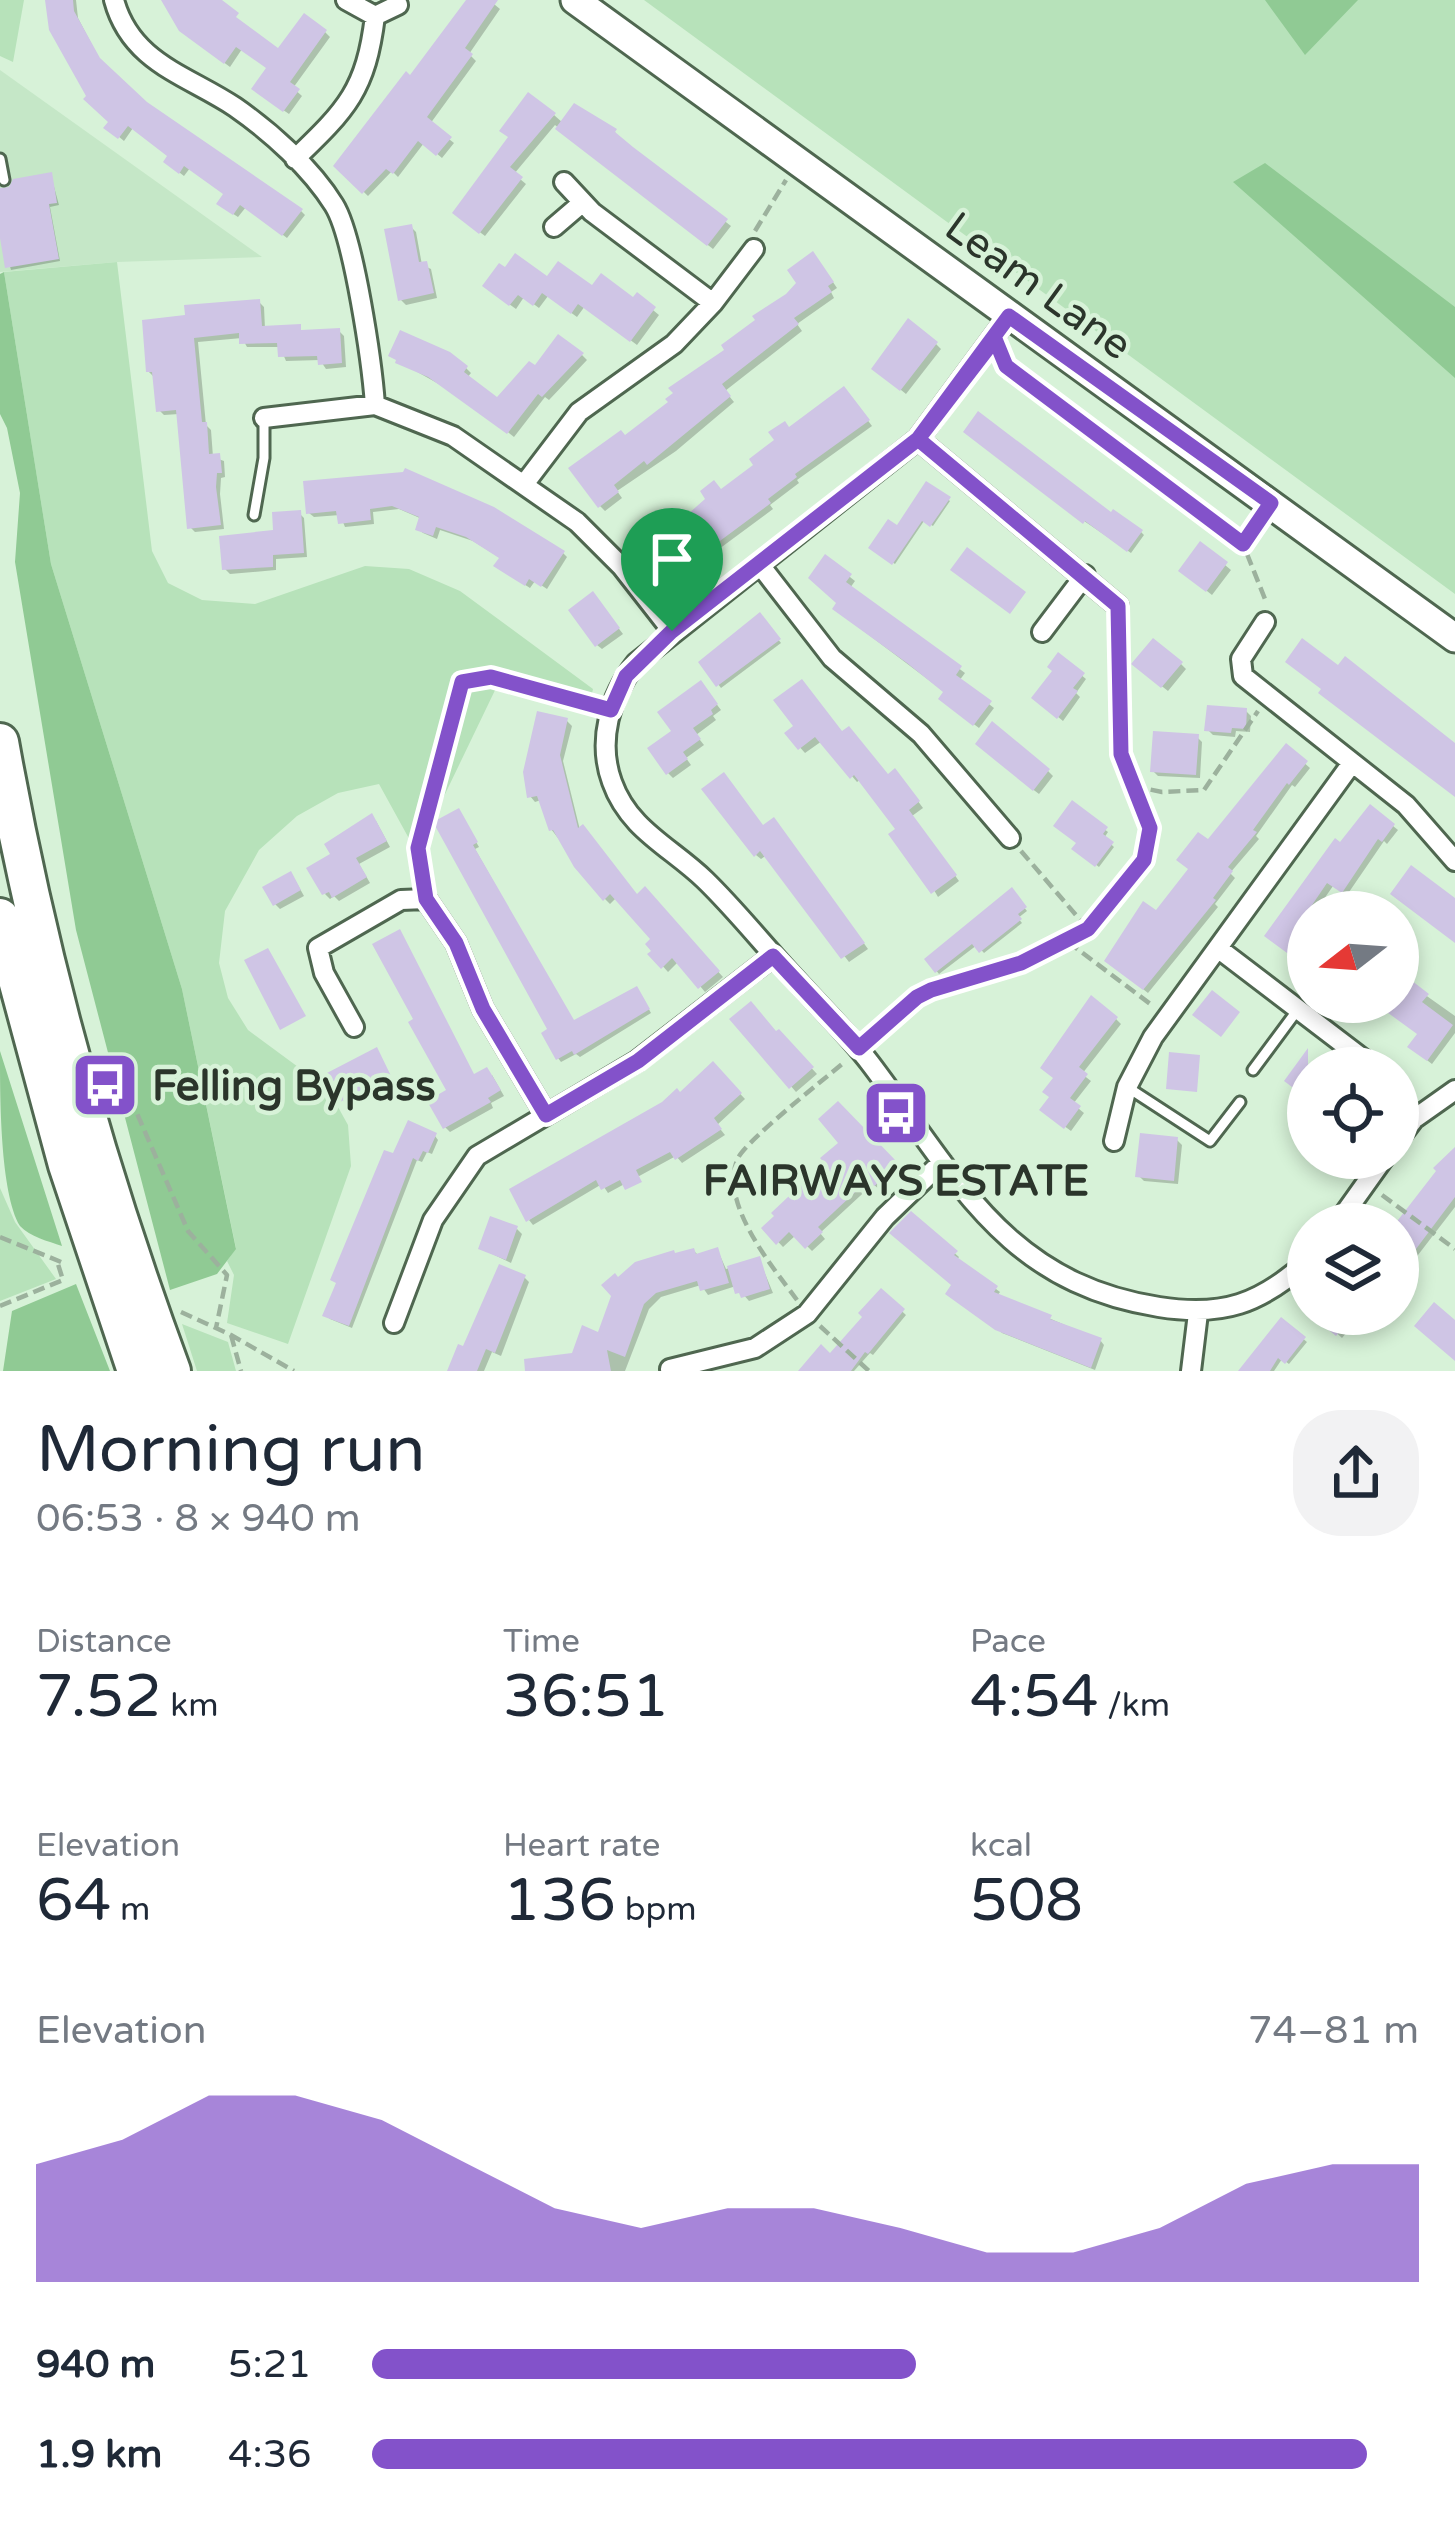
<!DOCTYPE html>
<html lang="en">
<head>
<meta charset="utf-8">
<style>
	body { margin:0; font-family:"Varela Round",sans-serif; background:#f2f2f3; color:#1f2937; height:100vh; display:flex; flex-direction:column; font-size:45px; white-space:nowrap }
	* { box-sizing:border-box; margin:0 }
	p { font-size:39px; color:#747a83 }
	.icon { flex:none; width:66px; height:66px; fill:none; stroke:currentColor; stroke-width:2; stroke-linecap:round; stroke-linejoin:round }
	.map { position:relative; height:1371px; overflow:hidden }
	.panel { display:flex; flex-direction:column; background:#fff; flex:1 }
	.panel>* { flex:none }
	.needle { width:78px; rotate:253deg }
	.fabs { position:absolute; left:1287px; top:891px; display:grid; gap:24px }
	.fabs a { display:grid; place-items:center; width:132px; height:132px; border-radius:50%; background:#fff; box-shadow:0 6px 18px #0003; font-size:60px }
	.pin { position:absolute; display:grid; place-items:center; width:102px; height:102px; color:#fff; margin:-123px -51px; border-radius:50% 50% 50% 0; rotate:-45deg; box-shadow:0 0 12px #0007 }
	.pin .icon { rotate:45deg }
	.round { display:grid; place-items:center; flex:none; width:126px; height:126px; border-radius:48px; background:#f2f2f3 }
	.head { display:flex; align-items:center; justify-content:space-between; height:204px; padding:0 36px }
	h1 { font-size:66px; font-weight:600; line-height:90px }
	.stats { display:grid; grid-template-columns:repeat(3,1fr); gap:18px; height:204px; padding:12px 36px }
	.stats div { display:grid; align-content:center }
	.stats b { font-size:60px; font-weight:600 }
	.stats small { font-size:33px; font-weight:400 }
	.stats p { font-size:33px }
	.chart { height:336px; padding:24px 36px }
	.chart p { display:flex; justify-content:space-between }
	.chart svg { width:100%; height:216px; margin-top:12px; fill:#8352ca; opacity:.7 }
	ul { padding:0 36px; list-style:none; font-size:39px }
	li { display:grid; grid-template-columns:192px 144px 1fr; align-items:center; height:90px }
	li i { height:30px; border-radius:15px; background:#8352ca }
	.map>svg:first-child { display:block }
	.built { fill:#c5e7c7 }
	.green { fill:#b7e2ba }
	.forest { fill:#90ca94 }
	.shadow { fill:#0003 }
	.building { fill:#cfc5e5 }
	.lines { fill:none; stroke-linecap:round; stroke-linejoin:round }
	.lane-casing { stroke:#4f6750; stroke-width:15 }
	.street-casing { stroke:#4f6750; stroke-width:24 }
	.secondary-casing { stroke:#4f6750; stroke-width:33 }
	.highway-casing { stroke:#4f6750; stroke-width:42 }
	.path { stroke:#9cb19d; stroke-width:4.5; stroke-dasharray:12 6; stroke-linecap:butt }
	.lane { stroke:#fff; stroke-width:9 }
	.street { stroke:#fff; stroke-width:18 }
	.secondary { stroke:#fff; stroke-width:27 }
	.highway { stroke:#fff; stroke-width:36 }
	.route-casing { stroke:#fff; stroke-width:24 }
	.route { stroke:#8352ca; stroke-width:15 }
	.labels { text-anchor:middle; stroke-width:9; stroke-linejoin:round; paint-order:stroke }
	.street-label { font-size:42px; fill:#2b352b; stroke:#d7f2d8 }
	.poi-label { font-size:42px; font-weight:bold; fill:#2b352b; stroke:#d7f2d8; text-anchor:start }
</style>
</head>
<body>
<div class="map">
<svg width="1455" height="1371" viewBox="0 0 1455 1371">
	<rect width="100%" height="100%" fill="#d7f2d8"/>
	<path class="built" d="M0 70 262 257 117 262 0 272Z"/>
	<path class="green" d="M0 0H24L13 62 0 56Z
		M644 0H1455V594Z
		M117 262 152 551 168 583 202 600 255 604 365 566 409 569 460 591 593 689 588 712 498 684 422 842 412 844 379 784 338 793 297 816 259 850 225 911 219 963 228 998 248 1030 328 1089 348 1125 351 1166 288 1344 227 1323 234 1275 227 1261 236 1248 182 989 51 564 4 272Z
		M0 1188 15 1222 56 1279 0 1301Z
		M182 1324 228 1342 236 1371H197Z"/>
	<path class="forest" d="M1265 0H1358L1305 55Z
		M1265 163 1455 307V378L1233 182Z
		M4 272 51 564 182 989 236 1249 217 1274 170 1290 76 930 15 562 20 493 7 428 0 414V274Z
		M0 1051 62 1246C48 1241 30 1237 20 1226 0 1193 0 1096 0 1051Z
		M76 1284 110 1371H3L12 1311Z"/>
	<path class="shadow" d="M48 0H76L78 18 103 66 145 105 301 211 305 215 287 238 246 207 238 217 224 208 227 195 190 168 184 176 171 166V156L133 128 124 141 107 127 112 122Z
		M165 0H193L279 52 325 32 330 37 293 88 302 96 289 114 260 94 270 69 242 49 230 67 187 35Z
		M469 0H489L500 9 469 54 476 61 430 124 454 143 442 158 424 143 398 177 392 171 368 196 337 166 411 79Z
		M574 107 615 132 618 139 731 226 713 249 555 125 514 174 526 184 485 236 461 218 554 115 563 123Z
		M51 176 59 205 50 207 60 261 11 270 0 232V189L5 193Z
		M411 227 416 232 422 265 431 269 437 298 406 305 401 300Z
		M818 260 837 288 831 292 834 298 797 324 802 331 725 391 734 402 676 451 617 491 622 498 605 511 600 506 625 439 672 403 729 350 787 296Z
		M592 290 634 301 637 297 659 315 637 345 585 306 577 317 548 296 539 308 524 297 516 309 491 291Z
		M259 302 264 307 265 329 339 331 344 336 346 367 326 369 320 360 286 361 280 347H247L242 338 198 342 206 425 211 430 213 457 224 461 225 477 221 478 220 494 224 529 195 532 190 527 179 414 164 415 159 410 153 376 148 371 145 323Z
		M936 344 941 349 906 394 880 373Z
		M582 355 587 360 549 400 545 397 514 437 469 401 396 360 466 368 471 373 467 378 498 401 535 369Z
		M848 394 872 426 797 480 799 483 770 505 773 509 673 583 669 579 721 492 758 465 790 430Z
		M405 475 563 553 567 557 547 589 535 581 530 588 502 570V559L473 541 440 530 437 539 423 533 418 529 422 519 399 509 373 512 374 524 345 527 340 515 314 517 309 513Z
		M927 485 950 501 933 526 924 521 895 564 872 548 898 529Z
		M1065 508 1141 532 1144 535 1131 553Z
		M299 513 304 518 307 557 276 559V570L230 574 225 569Z
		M1201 545 1231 570 1212 595 1187 575Z
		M826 558 855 581 850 588 965 673 959 681 994 708 979 728 947 704 946 693 841 614Z
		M597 600 623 634 602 649 597 645Z
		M760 616 781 643 721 688 702 663Z
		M1058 656 1086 679 1076 693 1080 697 1063 721 1035 698 1055 671Z
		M1181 664 1186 669 1168 691 1140 669Z
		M705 689 721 710 713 716 716 720 696 735 704 745 686 758 691 765 673 778 668 773 675 732Z
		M1246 711 1251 716 1250 732 1236 731 1235 737 1213 735 1208 730Z
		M567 721 572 726 563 761 580 830 638 897 645 891 723 977 705 992 679 961 668 972 652 954 655 940 617 897 610 904 605 899 551 829 541 800 535 802 530 796Z
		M788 734 843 735 888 777H900L923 808 912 816 959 881 938 897 899 830 861 779 857 782 822 741 805 753Z
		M1197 737 1202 742 1200 778 1158 776 1153 771Z
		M1286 747 1310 768 1295 787 1292 785 1256 836 1259 839 1230 873 1235 878 1215 904 1218 907 1148 993 1112 965 1157 914Z
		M1048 771 1053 776 1039 794 1018 778Z
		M1072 805 1108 832 1104 838 1114 847 1099 867 1075 849 1079 844Z
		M458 811 479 847 475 849 574 1024 640 993 651 1013 580 1057 576 1054 561 1062 558 1058 551 1030Z
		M376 821 390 847 359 864 370 883 339 901 334 896 330 899 325 894Z
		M779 826 868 949 849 962 767 855 761 859 756 855 764 828Z
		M1393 826 1398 830 1387 844 1384 841 1347 895 1333 886 1315 912H1308V957L1304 963 1273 940 1341 846Z
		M295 880 304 896 280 909 275 904Z
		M1011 891 1027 911 1018 918 1022 923 984 953 977 945 939 974 928 960Z
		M1407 982 1455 1016V1033L1432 1064 1415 1051 1420 1034 1378 1003 1372 1010 1362 1002H1398V994Z
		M733 1019 776 1035 779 1033 817 1074 796 1092Z
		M1116 1019 1121 1024 1082 1074 1091 1081 1073 1104 1084 1113 1071 1131 1048 1114 1056 1078Z
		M378 1052 391 1078 344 1102 343 1100Z
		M713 1065 745 1099 717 1125 725 1135 682 1163 676 1156 608 1193 602 1184 533 1225 529 1220Z
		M492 1075 504 1096 491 1103 493 1108 450 1132 445 1127Z
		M838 1105 902 1171 880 1190 873 1184 820 1233 825 1239 812 1251 796 1235 783 1247 765 1228 842 1143Z
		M435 1136 438 1140 432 1154 427 1152 422 1162 417 1160 352 1328 330 1319 326 1315 394 1157Z
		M1177 1140 1182 1145 1178 1184 1144 1181 1139 1176Z
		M1455 1158V1207L1398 1281V1225Z
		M911 1215 959 1257 956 1261 996 1289 1000 1292 997 1296 1100 1340 1104 1345 1095 1370 1002 1333 955 1285Z
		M517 1229 522 1234 511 1263 482 1249Z
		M694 1251 699 1256 718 1251 726 1269 759 1259 773 1293 749 1301 736 1286 708 1295 701 1285 661 1297 649 1309 625 1371H574L600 1335Z
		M524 1277 529 1282 501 1356 492 1352 484 1371H450Z
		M881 1292 906 1315 873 1355 870 1353 854 1371H802L831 1357 866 1317Z
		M1316 1314H1362L1342 1338Z
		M1282 1321 1307 1342 1289 1364 1282 1359 1274 1371H1239Z"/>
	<path class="building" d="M45 0H73L74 11 100 58 147 102 303 209 282 236 240 205 233 215 216 204 223 194 184 166 179 174 163 162 167 156 128 126 118 139 103 128 108 122 83 99 86 96 49 30Z
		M161 0H222L239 13 236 17 278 48 304 13 327 30 290 82 300 89 283 112 251 89 266 68 236 47 224 64 179 31Z
		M466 0H498L465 48 473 54 427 117 452 137 436 156 418 141 393 174 386 169 362 194 333 166 406 71 410 75Z
		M528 92 556 113 510 167 523 177 479 234 452 213 508 137 499 131Z
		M574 103 617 129 615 132 633 147 728 219 707 246 555 129Z
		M52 172 57 203 49 204 59 259 5 268 0 238V188L9 187 13 179Z
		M412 224 419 262 427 261 434 293 398 301 384 229Z
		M813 251 834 282 828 286 832 292 794 318 799 324 722 384 731 396 647 465 644 461 614 485 619 492 598 508 568 468 621 430 625 435 668 402 665 399 673 393 668 388 724 350 721 345 755 320 752 316 786 294 796 283 787 270Z
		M515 253 547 276 558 261 592 285 601 273 633 297 637 292 656 307 630 342 578 304 571 314 542 293 533 306 518 295 509 306 482 286 499 263 505 267Z
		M260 299 262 326 301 324V330L340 328 342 363 318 365 317 356 278 357 277 343 239 344V333L194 338 202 422H207L209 454 220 453 222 473H217L216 487 221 525 187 529 176 410 156 412 152 372H146L142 320 185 315 184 305Z
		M908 318 938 342 900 391 871 369Z
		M400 330 450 352 468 366 464 372 497 397 529 361 535 365 558 334 584 353 542 397 538 394 507 434 428 377 395 363 396 360 388 356Z
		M844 386 870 420 795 474 797 477 768 499 771 503 666 581 644 553 705 499 700 491 714 480 721 489 753 465 749 459 774 440 768 432 785 421 789 427Z
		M978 411 1111 512 1113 509 1143 530 1127 552 1085 521 1083 524 963 432Z
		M405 468 494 507 565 551 541 587 529 579 525 586 493 566 499 558 466 537 436 527 433 536 415 530 419 517 392 506 370 509 371 520 338 524 336 511 306 514 303 481 403 472Z
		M926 481 951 497 930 527 922 521 892 565 868 548 888 519 897 525Z
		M301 510 304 553 273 555V567L222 570 219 536 273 530 272 512Z
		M1200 541 1228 562 1206 592 1178 571Z
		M967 547 1026 592 1010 614 950 570Z
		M825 554 852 574 846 582 962 666 956 675 992 701 973 726 938 699 943 692 907 663 832 609 836 603 808 578Z
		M593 591 620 628 595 647 568 610Z
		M760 612 781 639 716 687 698 662Z
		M1153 638 1183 662 1161 688 1131 664Z
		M1302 638 1338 665 1345 656 1455 743V797L1318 693 1321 689 1285 662Z
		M1058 652 1085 673 1073 688 1078 691 1057 719 1031 698 1052 671 1047 667Z
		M802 679 842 731 849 726 888 774 895 768 920 801 909 810 957 875 931 894 888 834 895 829 854 775 850 779 815 737 798 750 784 733 793 726 773 700Z
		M701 680 718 704 711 710 713 714 693 728 701 739 683 752 688 759 666 775 647 748 671 731 657 712Z
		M1207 705 1247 708 1246 729 1232 728 1231 733 1204 731Z
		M537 711 568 718 560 755 578 828 583 824 637 894 645 886 720 971 698 989 672 958 661 969 647 954 651 951 645 944 650 939 610 894 603 901 574 867 553 830 549 831 537 796 527 798 523 772Z
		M992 721 1050 769 1033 791 975 744Z
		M1153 731 1199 734 1196 775 1150 772Z
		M1286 743 1308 761 1289 785 1287 783 1253 830 1257 832 1228 867 1233 871 1213 898 1216 900 1143 990 1104 961 1143 901 1156 910 1188 869 1176 860 1198 832 1208 839Z
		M724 772 763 825 774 817 865 943 841 959 760 851 754 857 701 789Z
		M1072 800 1108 827 1103 834 1114 842 1095 867 1071 849 1076 843 1053 826Z
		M1370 804 1395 824 1382 842 1378 839 1342 893 1327 883 1308 911V947L1298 961 1264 936 1335 838 1340 842Z
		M459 808 478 842 473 845 574 1020 637 986 650 1009 574 1055 572 1051 556 1060 541 1033 547 1029 433 822Z
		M372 813 387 841 356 858 367 877 332 898 329 892 322 895 306 868 330 854 324 844Z
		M1411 865 1455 898V943L1390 894Z
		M291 871 301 890 273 906 262 887Z
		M1012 887 1027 907 1018 914 1022 919 979 953 972 944 935 973 924 959Z
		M400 929 474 1074 487 1067 501 1090 488 1098 491 1102 443 1129 427 1101 446 1090 408 1022 413 1019 372 944Z
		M268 948 306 1016 280 1030 244 960Z
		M1407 977 1429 994 1422 1002 1453 1025 1427 1061 1407 1047 1417 1034 1373 1002H1398V989Z
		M1212 990 1240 1012 1221 1037 1192 1015Z
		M1091 995 1118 1017 1079 1067 1088 1074 1070 1098 1081 1106 1064 1129 1039 1110 1049 1097 1042 1092 1053 1078 1040 1068Z
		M751 1001 776 1031 779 1029 814 1067 789 1089 729 1019Z
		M377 1047 391 1076 340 1102 325 1074Z
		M1308 1048V1099L1284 1081Z
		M1169 1052 1200 1055 1197 1092 1166 1089Z
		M713 1061 742 1093 714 1118 722 1129 675 1160 670 1152 636 1170 642 1182 625 1190 620 1180 601 1190 596 1180 526 1222 509 1189 662 1102 677 1088 680 1092Z
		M838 1101 900 1165 873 1187 867 1181 818 1227 823 1232 805 1249 789 1232 776 1245 761 1228 774 1216 771 1213 824 1163 820 1158 838 1143 818 1119Z
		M408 1120 437 1133 428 1153 423 1151 418 1161 413 1158 349 1326 322 1316 336 1283 330 1280 384 1150 393 1153Z
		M1140 1133 1178 1137 1174 1181 1135 1177Z
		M1455 1147V1197L1398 1273V1220L1436 1171 1433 1168Z
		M911 1211 958 1251 954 1255 998 1286 994 1292 1052 1315 1050 1319 1102 1338 1091 1368 995 1330 945 1294 951 1285 889 1233Z
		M490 1216 518 1226 506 1260 478 1249Z
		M718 1247 729 1283 700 1291 697 1281 656 1293 644 1304 625 1357 607 1350 611 1371H525L524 1359 572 1353 582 1325 598 1332 611 1296 601 1285 615 1273 618 1277 635 1262 674 1250 675 1253 694 1248 696 1254Z
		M760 1256 770 1289 741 1298 739 1293 735 1294 727 1266Z
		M499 1264 526 1275 495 1353 486 1349 477 1371H447L458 1344 463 1346Z
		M881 1288 905 1309 868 1354 865 1352 851 1371H798L821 1344 830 1353 862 1317 858 1313Z
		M1434 1302 1455 1320V1361L1414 1326Z
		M1309 1314H1354L1336 1336Z
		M1281 1317 1306 1337 1285 1364 1278 1358 1270 1371H1238Z"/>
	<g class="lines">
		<defs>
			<path id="lane" d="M0 159 4 180
				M254 515 264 458V418
				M1253 1070 1299 1008
				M1127 1087 1210 1141 1240 1102"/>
			<path id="street" d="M114 0C131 63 187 75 235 107 271 132 311 168 334 205 354 237 372 364 375 405
				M346 0 375 16
				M295 159C347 109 366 90 375 16L398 5
				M564 182 592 212 713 303
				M554 227 582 203
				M1009 316 918 439 636 663C610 696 597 741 612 782 629 830 671 847 705 880 737 911 766 948 797 981 821 1008 848 1034 870 1063 956 1176 1004 1283 1159 1307 1223 1317 1260 1304 1308 1261
				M264 418 375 405 453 436 577 522 622 567 672 631
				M918 439 1118 606
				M525 483 579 412 674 344 713 303 754 249
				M760 565 832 658 921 734 1010 838
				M1265 622 1241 659 1243 676 1406 805 1455 861
				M1042 632 1085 575
				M1219 949 1375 1068
				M354 1027 324 973 318 948 401 900 426 899 456 943 483 1009 546 1115
				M1398 1096 1414 1119
				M1398 1140 1414 1119 1455 1090
				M1114 1141 1127 1087 1153 1037 1352 763
				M1337 1224 1384 1158
				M394 1323 433 1220 477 1156 637 1061 773 956
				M670 1369 755 1348 807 1314 885 1217 942 1162
				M1191 1371 1198 1313"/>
			<path id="secondary" d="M575 0 1455 638"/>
			<path id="highway" d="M0 742C38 956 96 1166 172 1371
				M0 917 67 1165 136 1371"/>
		</defs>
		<use href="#lane" class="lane-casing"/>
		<use href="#street" class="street-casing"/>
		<use href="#secondary" class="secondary-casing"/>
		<use href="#highway" class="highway-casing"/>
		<path class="path" d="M755 231 786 180
			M1002 358 1006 366 1243 544
			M1257 523 1243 544 1267 604
			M1133 786 1162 792 1204 790 1258 711
			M1021 851 1088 929
			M423 881 418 848 462 682 491 677 589 705
			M1068 942 1153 1006
			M873 1036C891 1020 908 1000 930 990 982 968 1038 965 1085 931 1109 913 1126 883 1144 860 1161 823 1132 797 1123 764 1113 729 1118 661 1118 624
			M113 1090 132 1102 188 1231 227 1275 216 1328
			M1382 1195 1455 1249
			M0 1237 66 1264
			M797 1300C772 1266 718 1202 738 1158 747 1140 822 1081 842 1064
			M0 1306 63 1280 57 1261
			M181 1312 231 1335 294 1371
			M820 1326 869 1371
			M231 1335 241 1371"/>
		<use href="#lane" class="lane"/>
		<use href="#street" class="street"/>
		<use href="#secondary" class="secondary"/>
		<use href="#highway" class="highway"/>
	</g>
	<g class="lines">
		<defs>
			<path id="route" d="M672 631 626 676 611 710 491 677 462 682 418 848 426 899 456 943 483 1009 546 1115 638 1061 773 956 859 1048 917 997 931 990 1021 963 1088 929 1144 860 1150 828 1121 754 1118 606 918 439 995 339 1006 366 1243 544 1271 503 1009 316 918 439 672 631"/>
		</defs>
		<use href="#route" class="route-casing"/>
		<use href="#route" class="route"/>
	</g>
	<defs>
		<symbol id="bus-square" viewBox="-11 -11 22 22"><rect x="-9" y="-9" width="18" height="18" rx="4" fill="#8352ca" stroke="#d7f2d8"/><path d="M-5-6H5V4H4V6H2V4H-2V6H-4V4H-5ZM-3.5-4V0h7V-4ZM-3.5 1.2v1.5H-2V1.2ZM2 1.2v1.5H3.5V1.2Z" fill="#fff"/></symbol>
	</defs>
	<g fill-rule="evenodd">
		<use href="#bus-square" x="67" y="1047" width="76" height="76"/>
		<use href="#bus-square" x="858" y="1075" width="76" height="76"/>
	</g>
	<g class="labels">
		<g class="street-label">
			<text transform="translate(1039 285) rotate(36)" y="15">Leam Lane</text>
		</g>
		<g class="poi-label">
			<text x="152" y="1100">Felling Bypass</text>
			<text x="896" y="1195" text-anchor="middle">FAIRWAYS ESTATE</text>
		</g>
	</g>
</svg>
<div class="fabs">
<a><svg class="needle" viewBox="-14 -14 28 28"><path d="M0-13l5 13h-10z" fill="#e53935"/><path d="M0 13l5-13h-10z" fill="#747a83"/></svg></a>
<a><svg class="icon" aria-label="locate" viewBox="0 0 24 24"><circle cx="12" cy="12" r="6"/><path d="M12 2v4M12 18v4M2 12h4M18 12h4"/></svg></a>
<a><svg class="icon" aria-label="layers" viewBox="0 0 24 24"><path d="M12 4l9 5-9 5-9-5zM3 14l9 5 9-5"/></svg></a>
</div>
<div class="pin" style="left:672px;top:631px;background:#1e9e55"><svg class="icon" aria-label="arrive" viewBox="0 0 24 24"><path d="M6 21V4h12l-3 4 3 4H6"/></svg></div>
</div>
<section class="panel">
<div class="head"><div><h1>Morning run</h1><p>06:53 · 8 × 940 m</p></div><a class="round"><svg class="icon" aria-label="share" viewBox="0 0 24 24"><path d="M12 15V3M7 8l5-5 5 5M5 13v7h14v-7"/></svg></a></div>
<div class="stats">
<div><p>Distance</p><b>7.52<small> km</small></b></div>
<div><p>Time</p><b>36:51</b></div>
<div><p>Pace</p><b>4:54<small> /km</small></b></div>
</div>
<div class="stats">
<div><p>Elevation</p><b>64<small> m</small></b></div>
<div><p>Heart rate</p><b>136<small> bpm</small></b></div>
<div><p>kcal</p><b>508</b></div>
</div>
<div class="chart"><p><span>Elevation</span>74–81 m</p>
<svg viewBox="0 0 160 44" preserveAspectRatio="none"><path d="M0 44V20L10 15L20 6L30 6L40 11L50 20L60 29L70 33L80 29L90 29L100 33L110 38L120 38L130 33L140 24L150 20L160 20V44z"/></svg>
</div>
<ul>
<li><b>940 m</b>5:21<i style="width:52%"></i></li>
<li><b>1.9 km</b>4:36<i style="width:95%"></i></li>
</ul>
</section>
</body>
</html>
